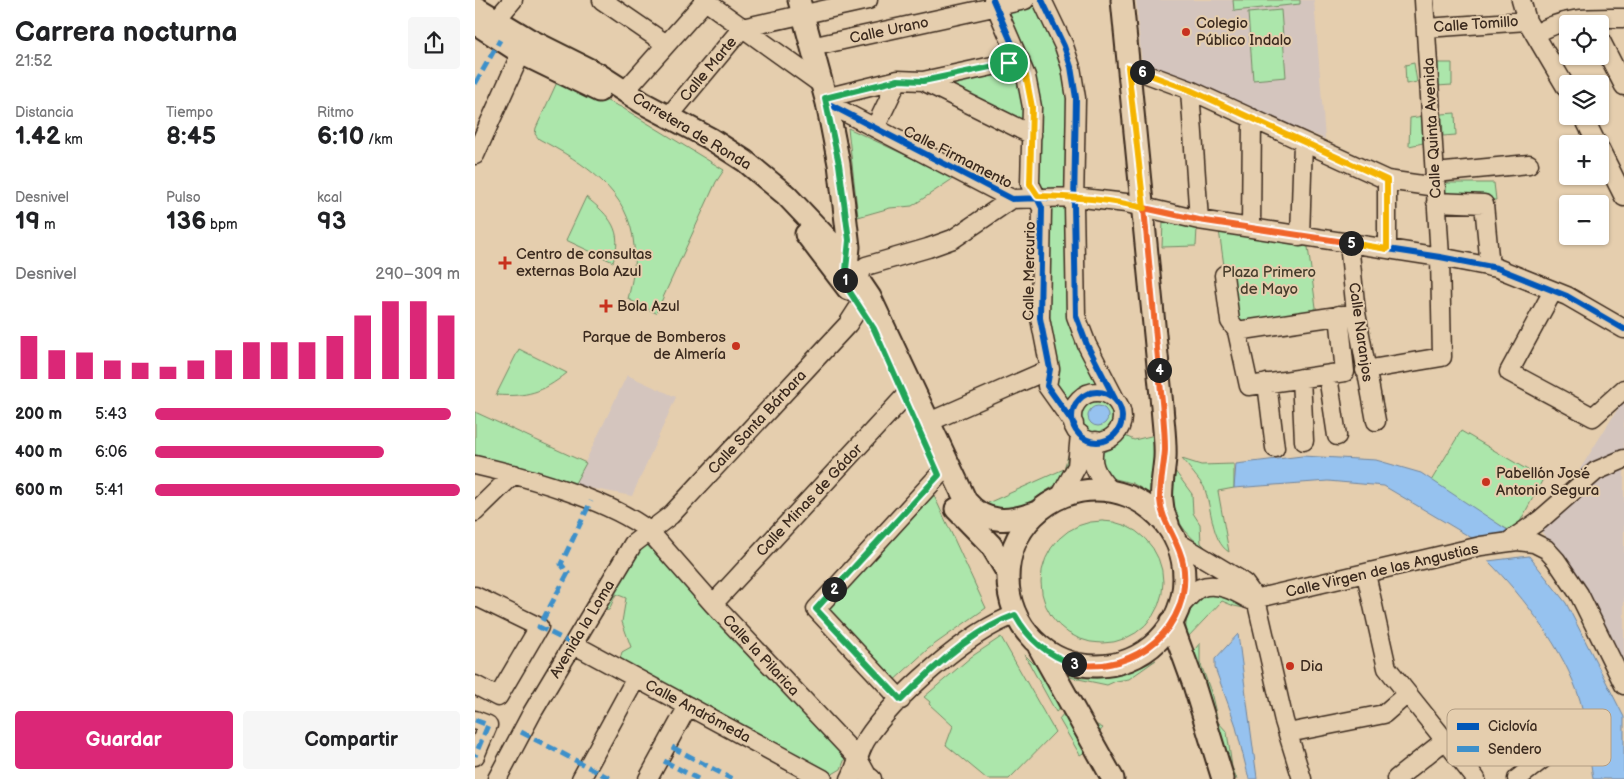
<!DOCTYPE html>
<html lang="es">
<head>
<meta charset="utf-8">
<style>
	body { margin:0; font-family:"Balsamiq Sans",sans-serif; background:#f6f6f6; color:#202124; height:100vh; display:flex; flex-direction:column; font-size:19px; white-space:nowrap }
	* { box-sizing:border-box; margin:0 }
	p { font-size:16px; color:#757577 }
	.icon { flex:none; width:28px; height:28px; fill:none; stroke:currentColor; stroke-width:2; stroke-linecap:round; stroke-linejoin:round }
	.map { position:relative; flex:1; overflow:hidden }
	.sheet { display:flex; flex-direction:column; background:#fff; width:475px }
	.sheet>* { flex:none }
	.fabs { position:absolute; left:1084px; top:15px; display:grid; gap:10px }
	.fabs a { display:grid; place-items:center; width:50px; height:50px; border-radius:5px; background:#fff; box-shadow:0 1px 4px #0004; font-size:25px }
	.pin { position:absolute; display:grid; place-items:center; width:42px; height:42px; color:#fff; margin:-21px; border:2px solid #fff; border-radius:50%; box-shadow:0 1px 5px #0007 }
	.km { position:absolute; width:25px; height:25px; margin:-12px; border-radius:50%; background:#222; color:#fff; font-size:14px; line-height:25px; text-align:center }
	.round { display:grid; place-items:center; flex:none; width:52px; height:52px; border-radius:5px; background:#f6f6f6 }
	.headline { display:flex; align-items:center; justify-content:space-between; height:85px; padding:0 15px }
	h1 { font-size:28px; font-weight:700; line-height:38px }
	.stats { display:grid; grid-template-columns:repeat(3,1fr); gap:8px; height:85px; padding:5px 15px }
	.stats div { display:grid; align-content:center }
	.stats b { font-size:25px; font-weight:700 }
	.stats small { font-size:14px; font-weight:400 }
	.stats p { font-size:14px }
	.chart { height:140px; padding:10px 15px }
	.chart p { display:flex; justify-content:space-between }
	.chart svg { width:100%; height:90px; margin-top:5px; stroke:#db2777; stroke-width:6 }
	.action { display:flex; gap:10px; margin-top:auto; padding:10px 15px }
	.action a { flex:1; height:58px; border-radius:5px; background:#db2777; color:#fff; font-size:20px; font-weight:700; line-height:58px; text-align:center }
	.action a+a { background:#f6f6f6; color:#202124 }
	ul { padding:0 15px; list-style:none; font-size:16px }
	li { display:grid; grid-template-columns:80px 60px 1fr; align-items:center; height:38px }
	li i { height:12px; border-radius:6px; background:#db2777 }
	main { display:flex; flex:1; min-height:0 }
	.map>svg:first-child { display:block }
	.built { fill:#d4c5be }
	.green { fill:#ace6ab; stroke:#748864 }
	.water { fill:#96c2ef; stroke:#72859b }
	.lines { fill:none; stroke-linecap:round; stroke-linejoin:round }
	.minor-casing { stroke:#3b2a1e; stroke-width:21 }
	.major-casing { stroke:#3b2a1e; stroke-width:25 }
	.minor { stroke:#e5ceae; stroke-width:18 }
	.major { stroke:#e5ceae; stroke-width:21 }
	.quiet { stroke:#3e90ca; stroke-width:5; stroke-dasharray:10 5; stroke-linecap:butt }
	.cycleway-casing { stroke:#e5ceae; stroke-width:9 }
	.cycleway { stroke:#0057b8; stroke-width:6 }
	.split-1-casing { stroke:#fff; stroke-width:10 }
	.split-2-casing { stroke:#fff; stroke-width:10 }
	.split-3-casing { stroke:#fff; stroke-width:10 }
	.split-4-casing { stroke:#fff; stroke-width:10 }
	.split-5-casing { stroke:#fff; stroke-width:10 }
	.split-6-casing { stroke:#fff; stroke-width:10 }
	.split-7-casing { stroke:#fff; stroke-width:10 }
	.split-1 { stroke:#22a559; stroke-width:6 }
	.split-2 { stroke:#22a559; stroke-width:6 }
	.split-3 { stroke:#22a559; stroke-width:6 }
	.split-4 { stroke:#f0652b; stroke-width:6 }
	.split-5 { stroke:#f0652b; stroke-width:6 }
	.split-6 { stroke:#f5b400; stroke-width:6 }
	.split-7 { stroke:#f5b400; stroke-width:6 }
	.poi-dot { fill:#c8321e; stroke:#e5ceae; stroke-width:2 }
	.labels { text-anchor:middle; stroke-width:4; stroke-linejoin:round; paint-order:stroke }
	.poi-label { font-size:15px; fill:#3b2a1e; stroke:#e5ceae; text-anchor:start }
	.street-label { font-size:15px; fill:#3b2a1e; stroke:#e5ceae }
	.park-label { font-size:15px; fill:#463d2c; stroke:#e5ceae }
	.key { fill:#e5ceae; stroke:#b29d83; stroke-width:1 }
	.key-label { font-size:14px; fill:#3b2a1e }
</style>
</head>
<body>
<main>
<section class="sheet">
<div class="headline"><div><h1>Carrera nocturna</h1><p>21:52</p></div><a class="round"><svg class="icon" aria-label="share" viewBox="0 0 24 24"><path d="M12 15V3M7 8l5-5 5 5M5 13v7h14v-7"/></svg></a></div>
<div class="stats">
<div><p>Distancia</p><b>1.42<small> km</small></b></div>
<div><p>Tiempo</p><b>8:45</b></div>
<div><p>Ritmo</p><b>6:10<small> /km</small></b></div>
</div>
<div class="stats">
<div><p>Desnivel</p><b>19<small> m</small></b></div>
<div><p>Pulso</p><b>136<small> bpm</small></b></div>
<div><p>kcal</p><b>93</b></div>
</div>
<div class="chart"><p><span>Desnivel</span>290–309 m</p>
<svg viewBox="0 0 160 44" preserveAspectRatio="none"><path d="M5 44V23M15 44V30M25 44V31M35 44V35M45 44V36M55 44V38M65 44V35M75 44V30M85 44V26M95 44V26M105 44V26M115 44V23M125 44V13M135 44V6M145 44V6M155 44V13"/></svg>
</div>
<ul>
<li><b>200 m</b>5:43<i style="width:97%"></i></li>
<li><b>400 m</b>6:06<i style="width:75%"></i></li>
<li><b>600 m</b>5:41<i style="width:100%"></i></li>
</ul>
<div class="action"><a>Guardar</a><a>Compartir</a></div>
</section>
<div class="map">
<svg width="1149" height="779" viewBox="0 0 1149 779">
	<rect width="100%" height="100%" fill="#e5ceae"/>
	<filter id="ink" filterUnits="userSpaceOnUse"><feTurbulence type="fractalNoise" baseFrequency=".02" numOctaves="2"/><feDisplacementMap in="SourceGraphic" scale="10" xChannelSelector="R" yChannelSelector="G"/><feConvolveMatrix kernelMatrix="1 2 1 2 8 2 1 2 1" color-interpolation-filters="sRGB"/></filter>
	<g filter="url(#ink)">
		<path class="built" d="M661 0H839L850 139 667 65Z
			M152 375 201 397 157 496 99 485Z
			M1149 399V674L1106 586 1066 531Z"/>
		<path class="green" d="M758 0H825V4L759 11Z
			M562 3 594 69 595 191 564 190 560 113 529 11Z
			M806 10 811 77 778 80 773 13Z
			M939 63 942 82 931 84 930 65Z
			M962 63H977V85L962 86Z
			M542 64 554 124 475 88 476 82 494 78 497 80 522 74 527 68Z
			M83 80 146 107 249 170 241 182 181 313 153 299C157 282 161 264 159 246 155 191 109 163 64 139L60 134 61 128Z
			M980 113 981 135 968 136 967 114Z
			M949 116 948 143 934 146 935 118Z
			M373 128 479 178 437 206 415 208 383 217Z
			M964 183H1019L1021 200 964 201Z
			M111 197C135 216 149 231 138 262L91 240Z
			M592 203 594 305 624 385 606 392 595 404 576 386 570 335 571 204Z
			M688 222 722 228 721 246 687 247Z
			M744 230 833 247 842 315 757 323Z
			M44 349 92 373C67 393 52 397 21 395Z
			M602 417a20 20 0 1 1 40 0a20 20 0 1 1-40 0Z
			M0 412 111 463 99 485 0 458Z
			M986 431 1068 479 1039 533 953 486Z
			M648 435 659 440 680 435 681 454 676 494 657 483 632 477 623 457C629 446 639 445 648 435Z
			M598 439V459L582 484 547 507 532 512 506 506 589 469Z
			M707 459 726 465 759 464V488L743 491 754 552C736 541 737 507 729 487 728 485 709 461 707 459Z
			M697 467 717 494 718 513 725 524 726 543 736 553C699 527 695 511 697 467Z
			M455 487 511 608 453 649 415 684 344 609Z
			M566 582a61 61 0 1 1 122 0a61 61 0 1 1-122 0Z
			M167 540 372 753 366 769 354 776 144 663 147 652 156 647 147 622 151 598 141 594 134 610 128 611 127 616 123 615Z
			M744 593 774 609 759 606 747 601 712 638C708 624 714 602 728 595 732 593 740 594 744 593Z
			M526 637 580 732 534 779H512L471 745 478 726 454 704 455 702 449 697 496 657Z
			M725 643V662L736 692 743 722 752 732 757 767 762 779H758L715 655Z
			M549 654 565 670 587 707 581 712Z
			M681 660 654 679 641 681 632 685 594 677 620 724 628 728 621 736 589 674C623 684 651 675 681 660Z
			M589 713 610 752 605 755 584 719Z"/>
		<path class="water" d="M613 416a10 10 0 1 1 20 0a10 10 0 1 1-20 0Z
			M827 456 901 460 946 473 1034 531 1002 541 909 486 853 481 759 488 761 464Z
			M1054 556 1091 603 1149 717V779H1118C1114 753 1112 725 1105 700 1090 651 1049 597 1013 561Z
			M763 634 782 778V779H774L760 723 740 668V659Z"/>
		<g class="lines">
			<defs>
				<path id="minor" d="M127 0 191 44
					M229 0 346 84
					M518 0 551 76 557 107 555 184 567 208 565 318 575 369 572 386 599 424
					M567 0 589 46 596 67 601 98 599 205 601 316 612 345 640 399
					M1046 0 1052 21 1092 89
					M21 20 38 0
					M951 28 1052 21
					M1061 34C1089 16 1117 18 1149 18
					M1125 39 1149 86
					M336 47 550 0
					M653 67 715 90 912 180 961 187
					M448 81 557 135
					M715 90 724 220
					M150 91 230 1
					M350 98 423 80 448 81 545 60
					M352 103 537 199 599 197 651 203 724 220 965 257 1022 268 1092 296 1149 329
					M194 116 267 28 393 0
					M1108 116 1122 144
					M400 128 423 80
					M1125 149 1149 197
					M0 155 46 53
					M960 173 1054 164
					M961 202 1009 204 1015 267
					M776 228 777 118
					M825 237 828 142
					M874 243 881 313 901 421
					M912 249V180
					M749 275 755 321 762 331 774 386 870 372 864 315
					M385 282 386 271 391 266 453 248 478 239 537 199
					M1078 291 1034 372 1118 417 1149 389
					M762 331 876 314
					M890 370 967 357 965 257 949 0
					M853 376 862 436
					M826 378 829 441
					M792 383 800 448
					M597 417a25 25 0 1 1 50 0a25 25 0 1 1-50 0Z
					M454 422 575 369
					M621 441C613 462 621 475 635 490
					M0 465C49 476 135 500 174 531L238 604 382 757 392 775 397 779
					M585 497 602 466 605 434
					M0 512 39 474
					M702 542 762 578 770 584 781 599 809 721 827 779
					M1033 542 1065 520 1121 471 1149 459
					M891 574 912 668 1001 779
					M0 596 64 627 23 697 0 685
					M238 604 430 396
					M704 607C710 602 718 591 725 588 742 581 761 592 775 600L1006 546 1042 541 1059 543 1071 549 1081 560 1104 594 1149 685
					M98 644 348 779
					M426 700 341 609 464 475
					M0 720 13 725 0 756
					M813 733 909 714 932 694
					M22 779 57 713 158 544 196 515 373 324 384 307
					M106 779 161 678
					M173 779 213 706
					M375 779C382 766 383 753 391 740 418 698 494 631 540 615
					M921 779 969 741
					M1042 779 1073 755"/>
				<path id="major" d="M324 0 352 103 364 164 374 247 372 266
					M647 0 687 406C688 423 691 441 690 458 688 482 682 501 693 524
					M0 7 55 40 123 74 168 103 236 139 270 161 311 195 364 251 395 297 491 501C511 525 535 522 562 512
					M0 23 46 53 124 91
					M331 234 373 289
					M533 578a88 88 0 1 1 176 0a88 88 0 1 1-176 0Z
					M481 509 516 545 532 572
					M696 622 719 685 748 779
					M564 647 638 779"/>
			</defs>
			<use href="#minor" class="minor-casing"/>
			<use href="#major" class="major-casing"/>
			<use href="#minor" class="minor"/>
			<use href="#major" class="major"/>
			<path class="quiet" d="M0 84 25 40
				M98 644 64 627 93 573 86 564 116 501
				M426 700 341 609 464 475
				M0 720 13 725 0 756
				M46 732 136 779
				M197 747 257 779
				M189 761 223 779"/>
			<defs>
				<path id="cycleway" d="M518 0 551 76 557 107 555 184 567 208 565 318 575 369 572 386 599 424
					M567 0 589 46 596 67 601 98 599 205 601 316 612 345 640 399
					M352 103 537 199 599 197 651 203 724 220 965 257 1022 268 1092 296 1149 329
					M597 417a25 25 0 1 1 50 0a25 25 0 1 1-50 0Z"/>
			</defs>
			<use href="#cycleway" class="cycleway-casing"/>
			<use href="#cycleway" class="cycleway"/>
		</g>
	</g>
	<g class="lines" filter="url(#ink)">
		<defs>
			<path id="split-1" d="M370 280 374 240 364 164 350 98 423 80 448 81 534 63"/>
			<path id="split-2" d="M359 589 464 475 399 329 369 283 370 280"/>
			<path id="split-3" d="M359 589 341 609 426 700C456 669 500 629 540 615 554 640 572 655 599 664"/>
			<path id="split-4" d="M599 664C659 675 719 627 708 563 704 540 686 522 685 499 685 482 689 466 690 450 690 423 686 396 684 370"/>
			<path id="split-5" d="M684 370 669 208 724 220 876 243"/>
			<path id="split-6" d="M667 72 715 90 912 180V249L876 243"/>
			<path id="split-7" d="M534 63 545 60 551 76 557 107 555 184 563 196C599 197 634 199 669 208L653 67 667 72"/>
		</defs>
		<use href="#split-1" class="split-1-casing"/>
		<use href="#split-2" class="split-2-casing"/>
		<use href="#split-3" class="split-3-casing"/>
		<use href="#split-4" class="split-4-casing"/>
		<use href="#split-5" class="split-5-casing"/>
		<use href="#split-6" class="split-6-casing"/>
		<use href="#split-7" class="split-7-casing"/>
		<use href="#split-1" class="split-1"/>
		<use href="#split-2" class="split-2"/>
		<use href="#split-3" class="split-3"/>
		<use href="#split-4" class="split-4"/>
		<use href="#split-5" class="split-5"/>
		<use href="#split-6" class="split-6"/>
		<use href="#split-7" class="split-7"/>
	</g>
	<g class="poi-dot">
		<circle cx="711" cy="32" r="5"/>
		<path d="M27.5 255.5h5v5h5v5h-5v5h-5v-5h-5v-5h5z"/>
		<path d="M128.5 298.5h5v5h5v5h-5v5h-5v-5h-5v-5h5z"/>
		<circle cx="261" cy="346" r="5"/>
		<circle cx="1011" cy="482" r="5"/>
		<circle cx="815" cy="666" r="5"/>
	</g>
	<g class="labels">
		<g class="poi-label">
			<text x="721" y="28">Colegio<tspan x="721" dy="17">Público Indalo</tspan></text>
			<text x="41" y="259">Centro de consultas<tspan x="41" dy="17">externas Bola Azul</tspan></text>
			<text x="142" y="311">Bola Azul</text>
			<text x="251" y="342" text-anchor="end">Parque de Bomberos<tspan x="251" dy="17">de Almería</tspan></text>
			<text x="1021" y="478">Pabellón José<tspan x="1021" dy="17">Antonio Segura</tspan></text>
			<text x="825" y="671">Dia</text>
		</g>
		<g class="street-label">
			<text transform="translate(1001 24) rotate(-4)" y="5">Calle Tomillo</text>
			<text transform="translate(414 30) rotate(-12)" y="5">Calle Urano</text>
			<text transform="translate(233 69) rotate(-50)" y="5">Calle Marte</text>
			<text transform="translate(957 128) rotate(-93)" y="5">Calle Quinta Avenida</text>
			<text transform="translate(217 131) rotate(31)" y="5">Carretera de Ronda</text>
			<text transform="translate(483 157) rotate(27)" y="5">Calle Firmamento</text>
			<text transform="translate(554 271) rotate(-89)" y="5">Calle Mercurio</text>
			<text transform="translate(886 332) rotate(82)" y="5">Calle Naranjos</text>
			<text transform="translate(282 422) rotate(-47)" y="5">Calle Santa Bárbara</text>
			<text transform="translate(334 500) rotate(-47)" y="5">Calle Minas de Gádor</text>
			<text transform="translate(907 570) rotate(-13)" y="5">Calle Virgen de las Angustias</text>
			<text transform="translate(107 629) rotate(-59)" y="5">Avenida la Loma</text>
			<text transform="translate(286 655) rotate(47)" y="5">Calle la Pilarica</text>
			<text transform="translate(223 711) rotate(28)" y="5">Calle Andrómeda</text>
		</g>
		<g class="park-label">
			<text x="794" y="277">Plaza Primero<tspan x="794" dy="17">de Mayo</tspan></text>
		</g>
	</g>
	<rect x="972" y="709" width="164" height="57" rx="8" class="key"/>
	<rect x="982" y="723" width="22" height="7" fill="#0057b8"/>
	<rect x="982" y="746" width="22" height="6" fill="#3e90ca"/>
	<g class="key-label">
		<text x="1013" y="731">Ciclovía</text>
		<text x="1013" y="754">Sendero</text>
	</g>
</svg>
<div class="fabs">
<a><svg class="icon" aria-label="locate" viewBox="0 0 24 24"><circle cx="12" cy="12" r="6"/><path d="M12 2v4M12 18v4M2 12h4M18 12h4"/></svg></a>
<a><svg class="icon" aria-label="layers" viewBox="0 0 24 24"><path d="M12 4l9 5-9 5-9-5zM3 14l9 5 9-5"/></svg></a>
<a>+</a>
<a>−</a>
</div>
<div class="pin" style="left:534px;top:63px;background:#1e9e55"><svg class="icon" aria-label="arrive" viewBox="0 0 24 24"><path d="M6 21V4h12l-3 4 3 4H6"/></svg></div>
<b class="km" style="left:370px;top:280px">1</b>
<b class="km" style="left:359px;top:589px">2</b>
<b class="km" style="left:599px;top:664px">3</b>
<b class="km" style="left:684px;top:370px">4</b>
<b class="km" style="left:876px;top:243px">5</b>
<b class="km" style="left:667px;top:72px">6</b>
</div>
</main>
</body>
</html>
